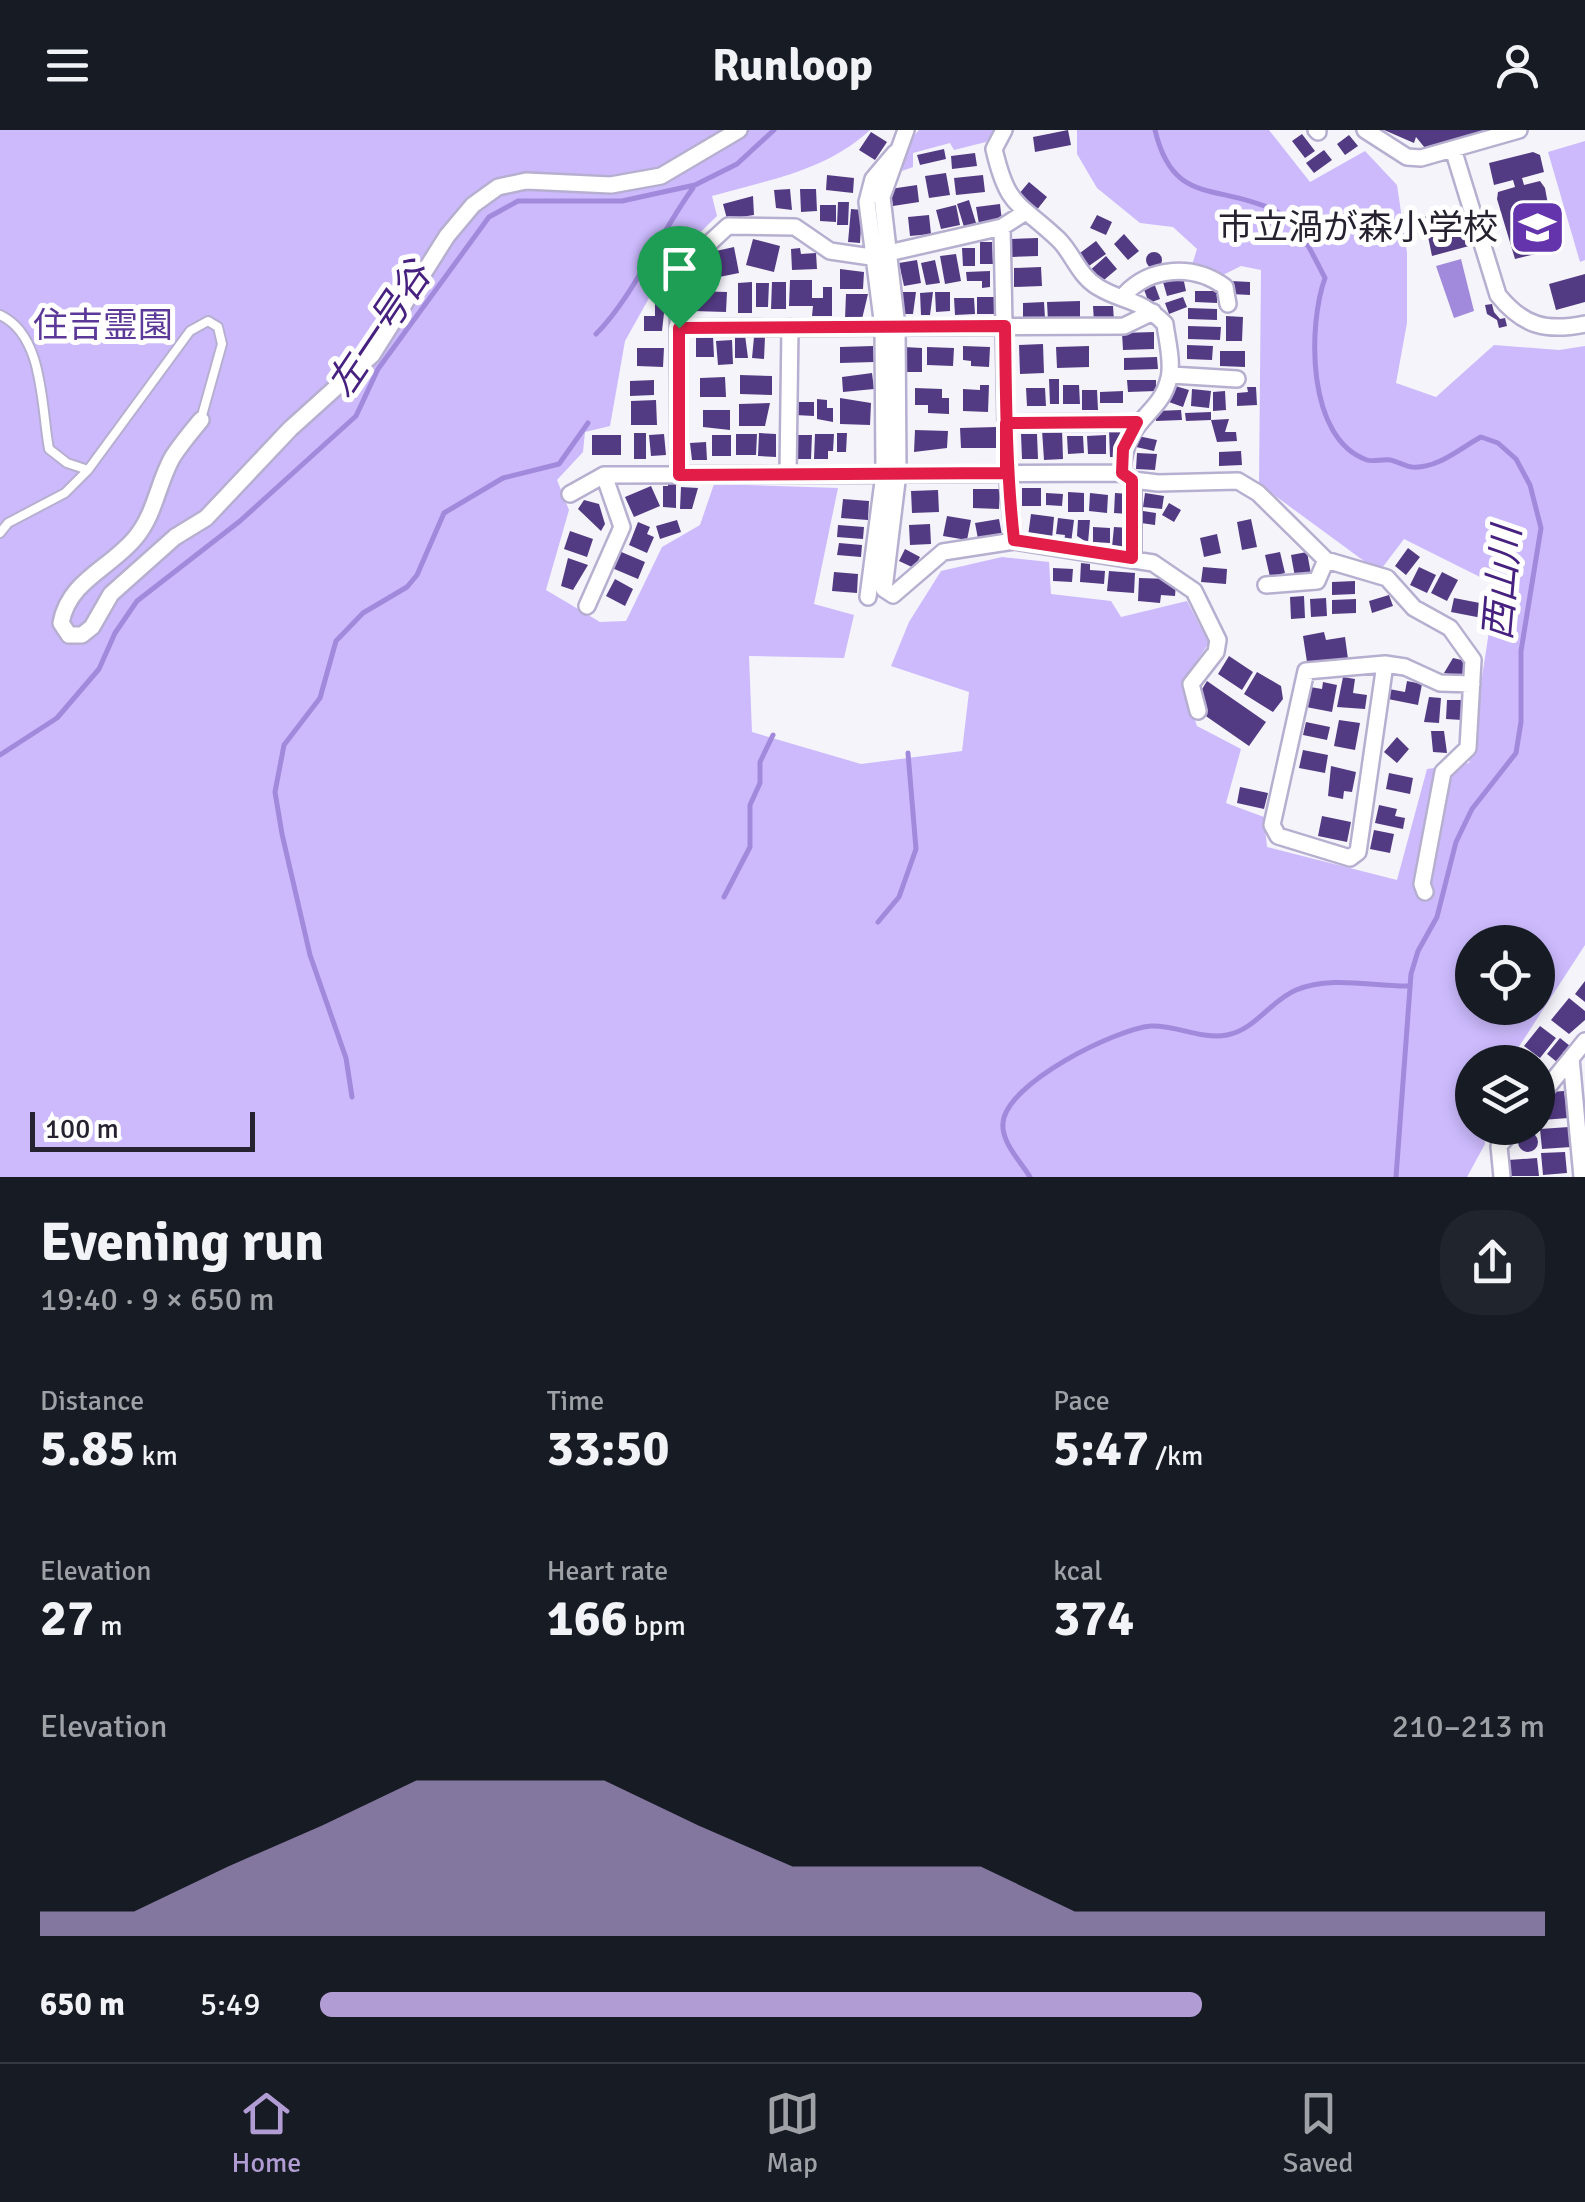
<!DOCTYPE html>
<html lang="en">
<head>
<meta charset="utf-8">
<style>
	body { margin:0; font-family:Signika,"Noto Sans JP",sans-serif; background:#20242c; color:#f1f3f6; height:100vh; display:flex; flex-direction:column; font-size:38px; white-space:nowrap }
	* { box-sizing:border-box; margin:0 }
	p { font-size:32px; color:#9ea1a6 }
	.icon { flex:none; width:55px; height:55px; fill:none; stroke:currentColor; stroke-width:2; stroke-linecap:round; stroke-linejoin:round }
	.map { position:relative; height:1047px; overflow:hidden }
	.panel { display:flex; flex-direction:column; background:#171b24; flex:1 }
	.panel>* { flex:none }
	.fabs { position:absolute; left:1455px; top:795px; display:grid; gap:20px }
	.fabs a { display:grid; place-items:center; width:100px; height:100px; border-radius:50%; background:#171b24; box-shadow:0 5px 15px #0003; font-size:50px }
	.scale { position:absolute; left:30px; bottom:25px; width:225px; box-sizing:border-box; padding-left:10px; border:5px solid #26222f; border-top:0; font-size:28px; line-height:35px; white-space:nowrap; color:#26222f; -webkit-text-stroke:8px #fff; paint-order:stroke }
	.pin { position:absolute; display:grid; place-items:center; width:85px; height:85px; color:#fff; margin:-102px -42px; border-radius:50% 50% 50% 0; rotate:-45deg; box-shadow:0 0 10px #0007 }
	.pin .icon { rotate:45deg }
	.round { display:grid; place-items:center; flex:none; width:105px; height:105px; border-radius:40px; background:#20242c }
	.head { display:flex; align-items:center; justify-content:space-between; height:170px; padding:0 40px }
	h1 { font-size:55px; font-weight:800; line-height:75px }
	.metrics { display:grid; grid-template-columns:repeat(3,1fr); gap:15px; height:170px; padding:10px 40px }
	.metrics div { display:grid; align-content:center }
	.metrics b { font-size:50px; font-weight:800 }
	.metrics small { font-size:28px; font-weight:400 }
	.metrics p { font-size:28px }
	.chart { height:280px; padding:20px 40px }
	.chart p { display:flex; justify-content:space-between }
	.chart svg { width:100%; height:180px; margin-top:10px; fill:#b19dd4; opacity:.7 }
	ul { padding:0 40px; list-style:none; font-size:32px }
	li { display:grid; grid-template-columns:160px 120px 1fr; align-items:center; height:75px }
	li i { height:25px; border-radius:12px; background:#b19dd4 }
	header { display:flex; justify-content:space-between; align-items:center; height:130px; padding:0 40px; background:#171b24; font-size:45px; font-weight:800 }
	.dock { display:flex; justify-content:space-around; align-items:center; height:140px; border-top:2px solid #363941; background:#171b24; font-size:28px; color:#9ea1a6 }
	.dock a { display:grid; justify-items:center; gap:5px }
	.dock .selected { color:#b19dd4 }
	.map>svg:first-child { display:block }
	.green { fill:#ccbafd; fill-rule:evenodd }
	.water { fill:#a18adb }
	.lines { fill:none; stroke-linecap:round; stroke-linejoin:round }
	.stream { stroke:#a18adb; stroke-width:5 }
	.building { fill:#533b84 }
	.lane-casing { stroke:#b7afd0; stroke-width:12 }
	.street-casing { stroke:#b7afd0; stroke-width:20 }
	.lane { stroke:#fff; stroke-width:8 }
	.street { stroke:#fff; stroke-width:15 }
	.route-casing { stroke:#fff; stroke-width:20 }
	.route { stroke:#e11d48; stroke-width:12 }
	.labels { text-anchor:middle; stroke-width:10; stroke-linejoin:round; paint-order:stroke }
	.poi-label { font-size:35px; fill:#26222f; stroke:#fff; text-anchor:end }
	.park-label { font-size:35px; fill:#5c3998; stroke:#fff }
	.water-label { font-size:38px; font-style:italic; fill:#47217f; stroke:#fff }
</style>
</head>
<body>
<header><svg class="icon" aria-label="menu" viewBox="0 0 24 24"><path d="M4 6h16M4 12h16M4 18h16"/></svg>Runloop<svg class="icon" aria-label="person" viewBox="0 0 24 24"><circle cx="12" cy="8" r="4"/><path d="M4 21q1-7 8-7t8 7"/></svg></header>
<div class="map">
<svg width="1585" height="1047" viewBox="0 0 1585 1047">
	<rect width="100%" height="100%" fill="#f5f4fb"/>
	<path class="green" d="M0 0H870C826 41 768 50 712 66L717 86 668 134 625 211 610 296 585 302 583 322 557 350 569 380 546 460 600 492 626 491 662 417 700 395 714 354 838 358 814 474 854 485 844 528 749 526 752 602 861 634 962 621 969 562 891 536 909 492 941 441 1002 427 1049 432 1051 464 1111 471 1121 487 1187 471 1209 513 1182 553 1197 596 1241 619 1226 673 1264 687 1267 717 1397 750 1427 639 1469 633 1496 455 1404 409 1379 442 1259 354 1261 140 1241 136 1219 147 1192 135 1197 119 1173 97 1140 93 1097 58 1077 24V0H1269L1310 52 1365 21 1397 55 1407 123V193L1396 253 1436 267 1494 215 1559 220 1585 216V815L1509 932H1472V998H1483L1485 1014 1467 1047H0ZM1472 812H1538V878H1472Z
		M919 0H995L986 12 954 20 950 13 913 23V37L902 41 908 12Z
		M1585 11V130L1580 132 1548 22Z"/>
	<path class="water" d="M1461 129 1474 181 1454 188 1436 136Z"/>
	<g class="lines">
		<path class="stream" d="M1155 0C1173 76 1216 53 1274 80 1300 92 1312 124 1325 148 1308 195 1306 309 1367 330 1373 332 1382 329 1390 330 1397 331 1404 336 1412 337 1438 339 1460 318 1481 307L1498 313 1516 329 1530 355 1541 398 1521 521V592L1516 623 1472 679 1456 712 1437 787 1418 821 1411 844 1396 1047
			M596 204C633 167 660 103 693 58
			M0 625 57 588 99 539 115 503 137 471 240 391 356 286 378 239 489 87 518 71H622L695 55 737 34 774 0
			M724 767 750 717V675L760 653V632L773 605
			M878 792 899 767 916 719 908 623
			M352 967 346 928 310 825 282 704 275 662 284 615 320 568 336 511 363 483 407 457 417 445 444 383 503 348 559 334 588 293
			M1030 1047C1021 1032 1001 1012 1003 993 1006 953 1116 899 1151 896 1177 895 1202 910 1227 905 1255 900 1270 871 1296 860 1332 845 1373 857 1410 856"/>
	</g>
	<path class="building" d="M1068 0 1071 15 1035 22 1033 7Z
		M1384 0H1484V1L1425 18 1416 7 1414 13Z
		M871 2 887 12 875 30 859 20Z
		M1302 4 1315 21 1305 28 1292 11Z
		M1349 5 1358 16 1345 25 1337 14Z
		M944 19 946 29 920 35 917 25Z
		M1324 20 1332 30 1314 43 1306 33Z
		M1533 22 1540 25 1544 42 1522 48 1524 55 1540 51 1545 58 1556 119 1515 129 1497 69 1498 62 1515 57 1513 50 1494 55 1489 33Z
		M975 23 977 36 952 39 951 26Z
		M946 43 950 65 929 68 925 46Z
		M827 45 854 48 853 63 826 60Z
		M983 45 985 62 956 65 954 48Z
		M1029 52 1047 67 1036 81 1018 65Z
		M917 55 919 72 893 76 890 59Z
		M790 59 792 80 776 78 774 60Z
		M800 59H816L817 81 801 82Z
		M753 66 754 85 727 89 723 74Z
		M969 70 976 93 964 97 957 74Z
		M838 72H849L848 95H837Z
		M1000 74 1002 91 979 94 976 77Z
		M820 75H836V92L820 91Z
		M956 75 960 95 941 99 936 80Z
		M851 79 862 80 860 113 848 112Z
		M1457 79 1469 116 1432 126 1424 87Z
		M929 85 931 104 910 106 908 87Z
		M1097 85 1112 92 1106 105 1090 98Z
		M1124 104 1139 121 1128 130 1114 114Z
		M1038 108V126L1012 127 1011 109Z
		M753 109 780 116 774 142 746 135Z
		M1096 111 1106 124 1086 138 1076 126Z
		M980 112H992L993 134H980Z
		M734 117 739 143 704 150 698 125Z
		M800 118 801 124 816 123 817 139 792 140 791 119Z
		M962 118H975V136H963Z
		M1146 130a8 8 0 1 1 16 0a8 8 0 1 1-16 0Z
		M956 124 961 151 945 154 940 126Z
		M1106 126 1117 139 1098 155 1087 143Z
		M917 130 921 153 904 156 899 133Z
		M935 130 940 153 926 155 921 133Z
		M1041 137 1042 156 1014 157V138Z
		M840 139 864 142 863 159H840Z
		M990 141V157L982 158V151H967L966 142Z
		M1585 144V172L1556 180 1549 154Z
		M1183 147 1186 161 1167 166 1163 152Z
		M790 150H812V168H823V157H832V186H812L813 176H789Z
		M1231 151 1250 152V165L1231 164Z
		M752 152V183H738V153Z
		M772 152H786V179H771Z
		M756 153H769L768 177H756Z
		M1154 153 1160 169 1149 173 1143 157Z
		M694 161 727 162 726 182 693 181Z
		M1195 161H1217V173L1195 172Z
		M903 162H916L913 184H903Z
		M933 162 930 185H921L920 163Z
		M935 162H950V181L936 182Z
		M846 164H868L862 189H845Z
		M977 167H996L997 184H977Z
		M1183 167 1187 177 1169 184 1165 173Z
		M954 168H974L975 184 955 185Z
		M1080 171V190L1048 191 1047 172Z
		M1044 172 1045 188 1023 189V173Z
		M655 174H665L662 201H644V186H655Z
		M1492 174 1494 182 1500 189 1505 188 1507 196 1499 198 1497 190 1487 184 1485 175Z
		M1093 176H1113L1114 191 1094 192Z
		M1188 178 1217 179V190L1188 189Z
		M1226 186 1243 187 1242 211H1226Z
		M1188 196 1221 197 1220 210 1188 209Z
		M1154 202V219L1123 220 1122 203Z
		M735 205H745L748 228H735Z
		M696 206H713L714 227H696Z
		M754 207H765L764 229 752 228Z
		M732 210 733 234 718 235 716 211Z
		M1043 214 1044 243 1020 244 1019 215Z
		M1187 215 1213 216 1212 230 1187 229Z
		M873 216 874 232 840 233V217Z
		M963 216 990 217 989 237 971 236V231L963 230Z
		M1089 216V237L1057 238 1056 217Z
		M904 217 922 218V242H904Z
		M927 217 954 218 953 236 927 235Z
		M637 218H664L663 237 637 236Z
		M1220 221H1245V237L1220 236Z
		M1157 227 1158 239 1124 240V228Z
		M872 243 874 259 843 262 842 247Z
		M740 245 772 246V265L740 264Z
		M725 247 726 267H700V248Z
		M1049 249H1059V274H1050Z
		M654 250V265L630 266V251Z
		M1127 250H1156V261L1128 262Z
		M980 255H989L988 282 963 281V259L980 260Z
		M1063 255H1079L1080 274H1063Z
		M1172 255 1189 260 1183 277 1166 271Z
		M1247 257H1256L1257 275 1237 276V263L1248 262Z
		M915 258 942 259V268H949V284L928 283V275H915Z
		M1026 258H1045L1046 276H1027Z
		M1192 259 1211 261 1209 278 1191 276Z
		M1082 260H1097L1098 280H1082Z
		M1123 261V273H1100V262Z
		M1225 261 1226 280 1213 281V262Z
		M840 268 871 273 870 295 840 294Z
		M817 269 827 270V278H833V292L817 289Z
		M656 270 657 295H631V271Z
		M796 272H814V286L795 285Z
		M770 273 765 296H739V274Z
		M703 280H730V300L703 297Z
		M1181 280 1182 290 1156 291V281Z
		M1211 282V290L1186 291 1185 283Z
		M1229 289 1225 302H1236L1237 311 1217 312 1211 290Z
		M996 297V318H961L960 298Z
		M1062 299 1063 329 1044 330 1042 300Z
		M1121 299 1122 327H1110L1109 300Z
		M915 300 948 301 947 318 914 322Z
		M634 303H646V329H634Z
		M759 303 776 304V327L758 326Z
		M837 303H847L846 322H837Z
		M664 304 666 325 651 326 649 305Z
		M736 304H757L756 325H736Z
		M815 304H834L833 321H828V329H814Z
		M1021 304H1037L1038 329H1022Z
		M592 305H621V325H592Z
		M712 305H731V326H712Z
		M796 305H812L811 329H795Z
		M1106 305V324H1088L1087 306Z
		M1067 306H1083L1084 323 1068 324Z
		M1138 306 1157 310 1154 321 1136 317Z
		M706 312 707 330H692L690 313Z
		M1241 321 1242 335 1219 336V322Z
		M1137 323 1157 324 1155 340 1136 339Z
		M668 351H676V378L663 377V356H668Z
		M651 356 660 376 634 387 625 367Z
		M681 357 698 358 692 379H680Z
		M1022 358H1041V376H1022Z
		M973 359H1000L999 379 973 378Z
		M938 360 939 382 912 383 911 361Z
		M1068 362 1084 363V382H1068Z
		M1046 363 1063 364 1062 376 1046 375Z
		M1090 363 1108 365 1107 383 1089 381Z
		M1115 363 1129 364 1128 384 1114 383Z
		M1145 363 1164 366 1162 379 1143 377Z
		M843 369 869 371 868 390 841 388Z
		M584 370 599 374 605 394 601 401 578 379Z
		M1169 373 1181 380 1174 392 1162 385Z
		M1143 381 1156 383 1155 395 1141 393Z
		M1031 384 1054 387 1052 409 1028 406Z
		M947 386 971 390 967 410 943 406Z
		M1058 388 1074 390 1071 413 1064 412 1065 405 1056 404Z
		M999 389 1002 405 978 409 975 393Z
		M1251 389 1257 417 1242 420 1237 392Z
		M677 390 681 402 660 409 656 396Z
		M1078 390H1090L1088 413 1077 406Z
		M638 392 650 397 647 404 654 407 647 423 629 415Z
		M930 394 931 414 910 415 909 395Z
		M838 395 864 397 863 409 837 407Z
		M1093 397 1110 398V413L1093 412Z
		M1114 397 1130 398 1128 419 1112 417Z
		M570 401 593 409 587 427 564 419Z
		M1217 404 1221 423 1204 427 1200 408Z
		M839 413 862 415 861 427 837 425Z
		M1408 418 1420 427 1406 445 1395 436Z
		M905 419 920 427 914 438 899 431Z
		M619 421 645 432 638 449 612 438Z
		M1280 422 1285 443 1270 447 1265 425Z
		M1307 422 1311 444 1295 447 1291 425Z
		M568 428 588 435 573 460 561 456Z
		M1081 433 1090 434V440L1105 441 1104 454 1080 452Z
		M1203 437 1227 439 1226 454 1201 452Z
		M1419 437 1436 445 1427 463 1410 455Z
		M1053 438 1073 439 1072 452 1053 451Z
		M1109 441 1135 443 1134 463 1107 461Z
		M834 442 858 444 857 463 832 461Z
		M1442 442 1458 450 1447 471 1431 463Z
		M1139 448 1169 449 1168 454H1176L1175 466 1161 465 1160 473 1138 471Z
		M615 449 633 459 625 476 606 466Z
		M1355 451V464L1332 465V452Z
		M1389 465 1393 476 1372 483 1369 471Z
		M1304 466 1305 488 1291 489 1290 467Z
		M1326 468 1327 486 1311 487 1310 469Z
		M1454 468 1485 474 1482 488 1451 482Z
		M1356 469V483L1332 484V470Z
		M1324 502 1326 510 1345 507 1348 529 1307 532 1303 506Z
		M1229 526 1253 542 1242 560 1218 544Z
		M1453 528 1466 531 1462 547 1444 543Z
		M1257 542 1281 556 1283 569 1273 582 1244 564Z
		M1343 547 1355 549 1353 563 1367 565 1365 579 1337 577Z
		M1207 551 1266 592 1249 616 1200 582 1196 569Z
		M1407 551 1422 554 1418 575 1388 569 1389 559 1405 562Z
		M1323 552 1337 555 1332 582 1306 577 1310 557 1322 559Z
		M1429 567 1441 568 1439 593 1424 592Z
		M1447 570H1463L1462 590 1446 589Z
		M1339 590 1360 593 1355 620 1334 616Z
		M1306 592 1330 597 1327 610 1303 605Z
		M1431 601H1444L1447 623 1433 622Z
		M1397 607 1409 619 1397 633 1384 622Z
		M1303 620 1328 625 1325 643 1299 638Z
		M1331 636 1356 642 1352 662 1344 661 1343 669 1328 666Z
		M1389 643 1413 648 1410 664 1386 659Z
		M1240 657 1268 663 1264 679 1237 673Z
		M1379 675 1397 679 1395 686 1405 688 1403 699 1375 693Z
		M1322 686 1351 692 1347 712 1318 706Z
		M1374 700 1394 704 1390 723 1370 719Z
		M1585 851V872L1575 864Z
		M1569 868 1585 881V890L1569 904 1551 890Z
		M1540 896 1556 908 1540 928 1524 916Z
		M1560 908 1570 916 1557 932 1547 924Z
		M1564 961 1568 988 1542 990 1541 976 1552 971 1551 962Z
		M1569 997 1571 1017 1542 1019 1540 999Z
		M1518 1012a10 10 0 1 1 20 0a10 10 0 1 1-20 0Z
		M1565 1022 1567 1043 1543 1045 1541 1023Z
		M1537 1028 1539 1046H1510L1508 1030Z"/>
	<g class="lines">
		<defs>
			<path id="lane" d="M0 185C44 205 41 276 49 319L67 333 88 340 190 201 208 191 218 197 222 214 201 289
				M0 403 8 393 65 363 88 340"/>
			<path id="street" d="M906 0 882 67 897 197 898 343 884 459 893 465 943 422 1014 411 1153 433 1194 461 1218 510 1216 522 1191 554 1198 581
				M1004 0 994 19C1008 79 1018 71 1059 110 1073 124 1079 146 1098 157 1122 172 1140 168 1165 194 1167 210 1173 232 1169 248 1160 288 1125 285 1122 343L1133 350 1158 353 1238 351 1258 363 1326 430 1387 448 1414 478 1450 498 1473 530 1468 618 1443 642 1422 754 1425 762
				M1316 0 1318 2
				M1365 0 1407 27 1421 28 1519 0
				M1453 19 1498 165C1523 196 1546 202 1585 194
				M1002 97 1007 343 1014 411
				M1124 165C1151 136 1194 134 1225 157L1228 174
				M679 198 1124 196 1153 182
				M1171 245 1237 249
				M201 290C191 302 180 315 172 328 158 353 155 384 136 407 110 439 69 450 61 493L69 505H82L92 497 111 464 175 407 206 388 290 299 372 225 447 106 473 75 498 57 526 51 611 55 661 46 739 0
				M1006 293 1137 292
				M788 344 790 197
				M679 345 678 142 728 96 795 97 830 121 871 127 1002 97 1024 83
				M1133 350V428
				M570 364 604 345 1122 343
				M1266 455 1317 451 1326 430
				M868 467 884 344 883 197 867 72 873 49 895 23
				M587 476 622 397 604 345
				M1385 534 1358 722 1350 728 1278 706 1272 695 1306 541Z
				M1385 534 1405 537 1440 553 1472 554
				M1571 928 1582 1047
				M1538 969 1585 911
				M1502 1047 1499 1016 1514 998"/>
		</defs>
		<use href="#lane" class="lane-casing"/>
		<use href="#street" class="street-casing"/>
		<use href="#lane" class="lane"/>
		<use href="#street" class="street"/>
	</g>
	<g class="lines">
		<defs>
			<path id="route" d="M679 198 1005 196C1006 268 1006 339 1014 410L1132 428V350L1122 343 1123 319 1137 292 1006 293V343L679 345V198"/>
		</defs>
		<use href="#route" class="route-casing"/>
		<use href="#route" class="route"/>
	</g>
	<defs>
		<symbol id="school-square" viewBox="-11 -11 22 22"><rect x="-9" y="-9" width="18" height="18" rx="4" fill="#6334ab" stroke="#fff"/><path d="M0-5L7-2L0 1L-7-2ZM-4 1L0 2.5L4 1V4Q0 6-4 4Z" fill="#fff"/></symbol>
	</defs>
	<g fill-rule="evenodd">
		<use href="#school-square" x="1506" y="66" width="63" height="63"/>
	</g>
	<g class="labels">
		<g class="poi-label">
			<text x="1498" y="109">市立渦が森小学校</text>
		</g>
		<g class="park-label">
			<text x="103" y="207">住吉霊園</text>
		</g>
		<g class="water-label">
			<text transform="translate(379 199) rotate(-56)" y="13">左一号谷</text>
			<text transform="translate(1502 453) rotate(-85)" y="13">西山川</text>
		</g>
	</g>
</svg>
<div class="fabs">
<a><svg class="icon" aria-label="locate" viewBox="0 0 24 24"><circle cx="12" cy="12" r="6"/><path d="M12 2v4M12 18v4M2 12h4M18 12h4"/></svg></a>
<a><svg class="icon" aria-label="layers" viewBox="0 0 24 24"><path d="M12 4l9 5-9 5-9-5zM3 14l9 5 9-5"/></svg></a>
</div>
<div class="scale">100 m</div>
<div class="pin" style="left:679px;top:198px;background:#1e9e55"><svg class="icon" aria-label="arrive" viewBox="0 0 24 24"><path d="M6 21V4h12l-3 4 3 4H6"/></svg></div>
</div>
<section class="panel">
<div class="head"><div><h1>Evening run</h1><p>19:40 · 9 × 650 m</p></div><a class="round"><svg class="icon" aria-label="share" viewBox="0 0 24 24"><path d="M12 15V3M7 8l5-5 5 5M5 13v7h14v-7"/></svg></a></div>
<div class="metrics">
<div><p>Distance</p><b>5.85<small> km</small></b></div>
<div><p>Time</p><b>33:50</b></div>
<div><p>Pace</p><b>5:47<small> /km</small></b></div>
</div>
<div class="metrics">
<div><p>Elevation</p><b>27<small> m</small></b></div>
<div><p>Heart rate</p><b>166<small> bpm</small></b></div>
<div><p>kcal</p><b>374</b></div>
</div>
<div class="chart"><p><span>Elevation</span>210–213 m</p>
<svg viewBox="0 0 160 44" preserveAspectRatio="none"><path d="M0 44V38L10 38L20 27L30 17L40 6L50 6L60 6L70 17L80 27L90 27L100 27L110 38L120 38L130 38L140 38L150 38L160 38V44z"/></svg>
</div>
<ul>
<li><b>650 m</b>5:49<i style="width:72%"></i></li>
</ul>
</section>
<nav class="dock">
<a class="selected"><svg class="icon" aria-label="home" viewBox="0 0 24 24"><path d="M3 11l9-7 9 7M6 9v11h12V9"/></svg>Home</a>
<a><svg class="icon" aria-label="map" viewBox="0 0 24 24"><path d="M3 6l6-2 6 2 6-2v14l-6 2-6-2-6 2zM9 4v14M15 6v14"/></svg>Map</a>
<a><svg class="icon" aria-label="saved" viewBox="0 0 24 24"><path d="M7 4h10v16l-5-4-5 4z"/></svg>Saved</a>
</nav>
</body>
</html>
